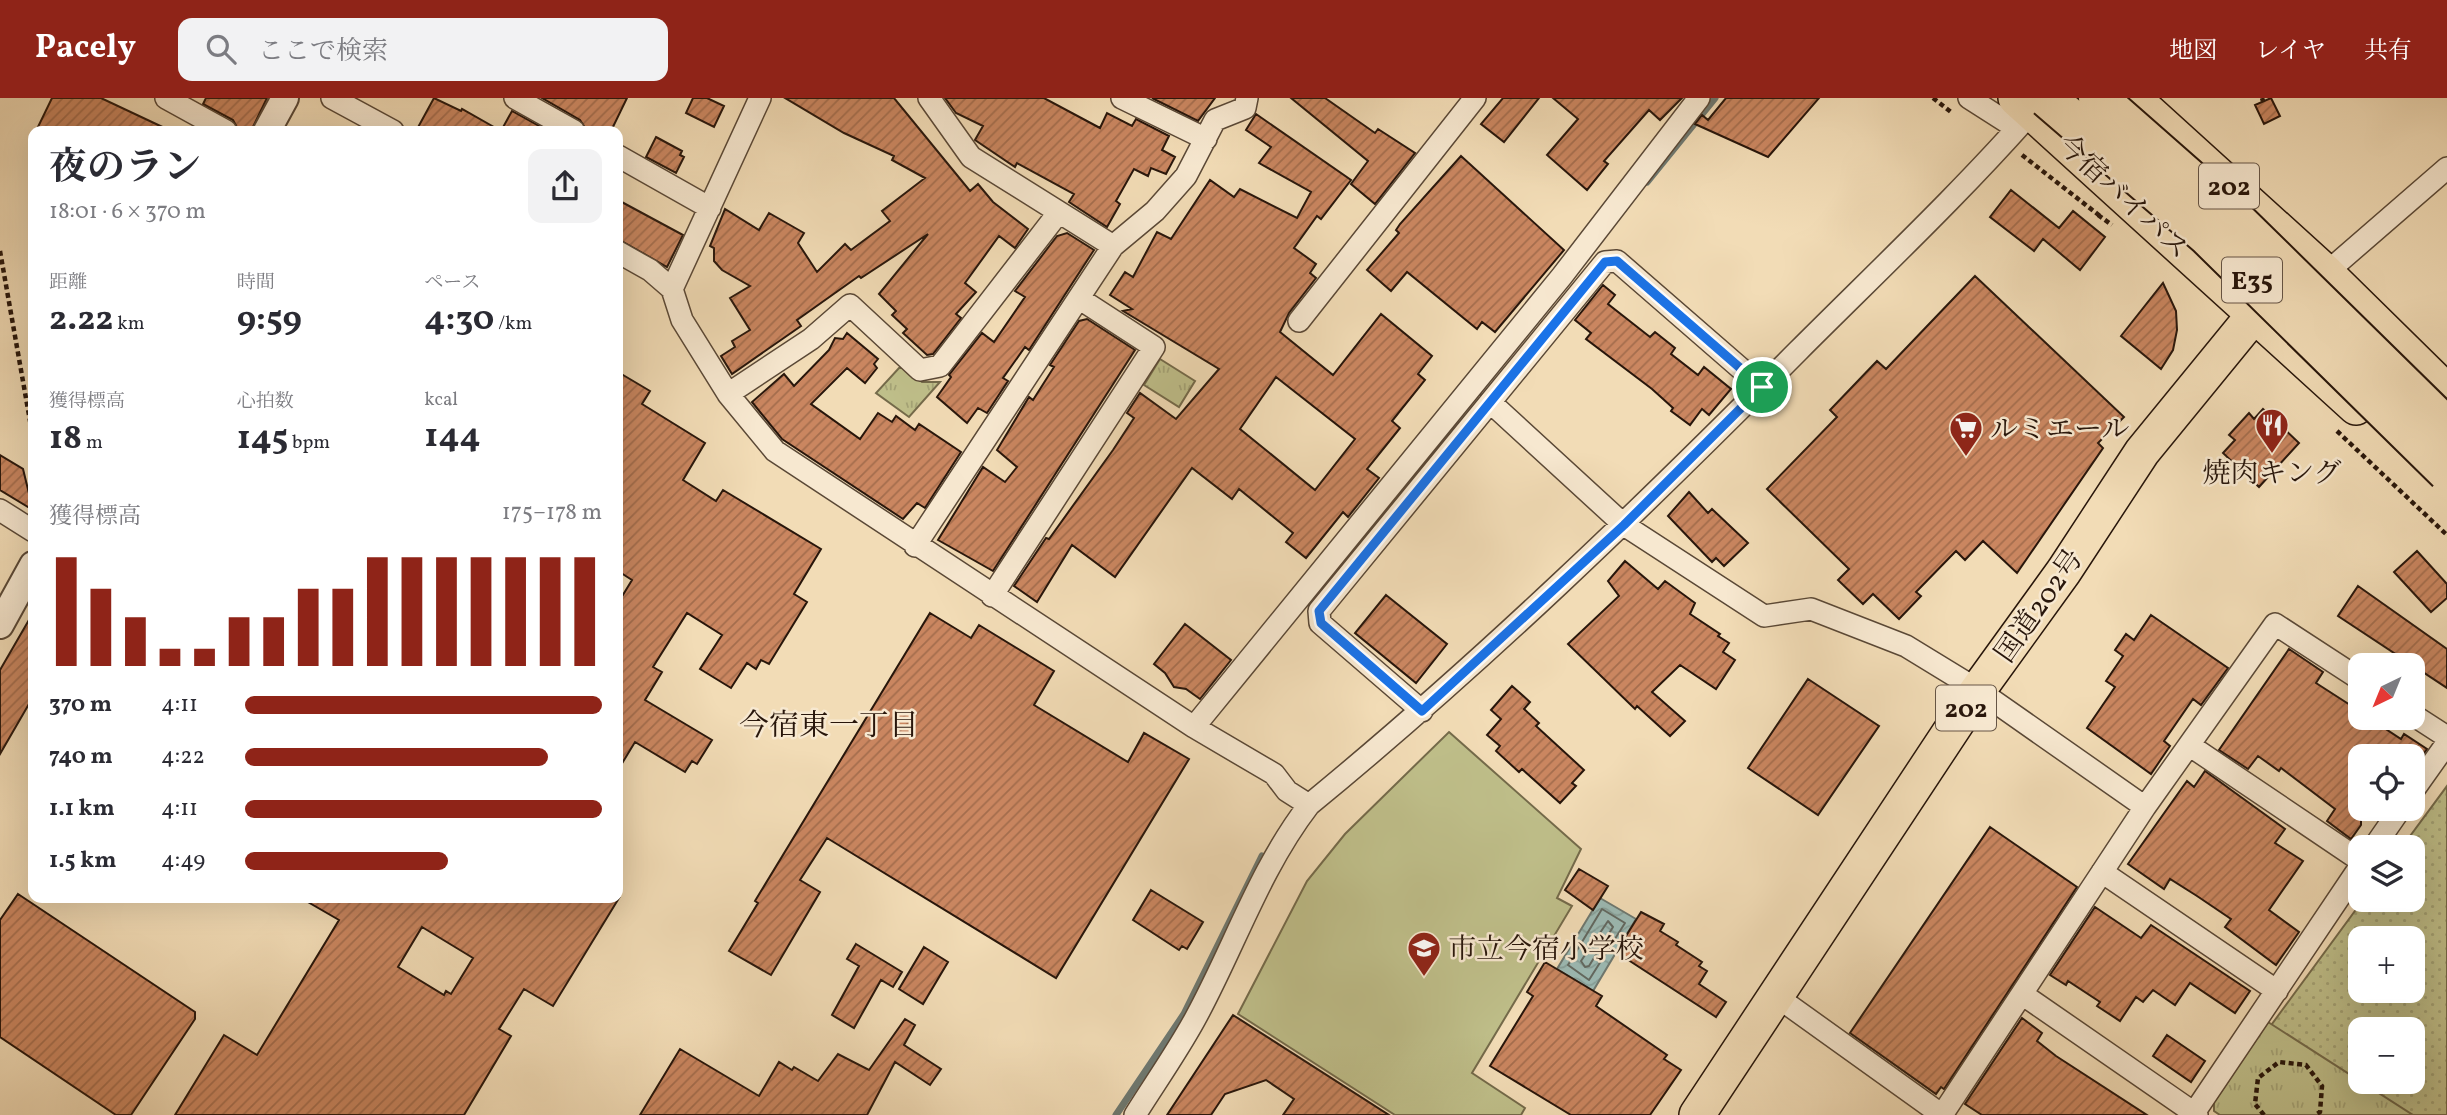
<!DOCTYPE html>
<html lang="ja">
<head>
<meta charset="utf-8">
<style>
	body { margin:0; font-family:Vollkorn,"Noto Serif JP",serif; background:#f2f2f3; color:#2b2b33; height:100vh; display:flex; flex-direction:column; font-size:26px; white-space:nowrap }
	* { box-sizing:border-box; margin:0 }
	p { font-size:23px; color:#7c7c81 }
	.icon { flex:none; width:38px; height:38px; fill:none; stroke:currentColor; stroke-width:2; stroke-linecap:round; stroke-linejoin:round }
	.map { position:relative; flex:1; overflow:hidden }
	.details { position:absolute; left:28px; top:28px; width:595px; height:777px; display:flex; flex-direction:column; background:#fff; border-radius:14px; box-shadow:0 7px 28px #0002 }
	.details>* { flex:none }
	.needle { width:46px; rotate:223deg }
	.buttons { position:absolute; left:2348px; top:555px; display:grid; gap:14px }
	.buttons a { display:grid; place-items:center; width:77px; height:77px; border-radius:14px; background:#fff; box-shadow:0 7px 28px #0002; font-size:35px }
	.pin { position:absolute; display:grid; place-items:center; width:60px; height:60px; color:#fff; margin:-30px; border:4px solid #fff; border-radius:50%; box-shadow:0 2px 7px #0007 }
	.round { display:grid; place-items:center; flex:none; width:74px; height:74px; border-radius:14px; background:#f2f2f3 }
	.summary { display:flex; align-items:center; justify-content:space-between; height:119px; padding:0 21px }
	h1 { font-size:38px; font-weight:700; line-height:52px }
	.figures { display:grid; grid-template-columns:repeat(3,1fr); gap:10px; height:119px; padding:7px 21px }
	.figures div { display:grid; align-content:center }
	.figures b { font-size:35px; font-weight:700 }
	.figures small { font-size:19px; font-weight:400 }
	.figures p { font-size:19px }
	.chart { height:196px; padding:14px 21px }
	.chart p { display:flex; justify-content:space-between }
	.chart svg { width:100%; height:126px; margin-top:7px; stroke:#8f2418; stroke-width:6 }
	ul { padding:0 21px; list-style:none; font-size:23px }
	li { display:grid; grid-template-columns:112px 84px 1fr; align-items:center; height:52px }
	li i { height:18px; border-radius:9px; background:#8f2418 }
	header { display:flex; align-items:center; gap:42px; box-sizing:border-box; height:98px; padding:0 35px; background:#8f2418; color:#fff }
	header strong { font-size:33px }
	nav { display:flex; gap:38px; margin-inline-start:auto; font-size:24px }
	.search { width:490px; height:63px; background:#f2f2f3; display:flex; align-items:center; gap:18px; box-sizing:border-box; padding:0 24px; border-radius:14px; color:#7c7c81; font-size:26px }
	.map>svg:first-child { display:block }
	.grass { fill:url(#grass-dots); stroke:#746a4a; stroke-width:2; fill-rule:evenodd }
	.park { fill:url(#park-tufts); stroke:#746a4a; stroke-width:2 }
	.pitch { fill:#bfbf8a; stroke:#746a4a; stroke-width:2 }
	.water { fill:url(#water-waves); stroke:#6e7870; stroke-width:2 }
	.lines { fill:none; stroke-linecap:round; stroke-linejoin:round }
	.shore { stroke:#626860; stroke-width:2 }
	.stream { stroke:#6e7870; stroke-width:7 }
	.building { fill:url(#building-hatch); stroke:#28160b; stroke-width:2; fill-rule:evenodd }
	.minor-casing { stroke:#5a4836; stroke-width:24 }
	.tertiary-casing { stroke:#5a4836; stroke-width:30 }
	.trunk-casing { stroke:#28160b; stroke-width:38 }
	.path { stroke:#28160b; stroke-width:4.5; stroke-dasharray:5 3.5; stroke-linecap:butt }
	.minor { stroke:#f7e8d0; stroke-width:21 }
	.tertiary { stroke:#f7e8d0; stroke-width:26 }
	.trunk { stroke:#f2dcb6; stroke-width:35 }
	.motorway-bridge-casing { stroke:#28160b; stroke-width:42; stroke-linecap:butt }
	.motorway-bridge { stroke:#f2dcb6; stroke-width:38 }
	.route-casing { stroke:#fff; stroke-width:14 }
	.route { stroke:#1a73e8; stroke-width:9 }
	.labels { text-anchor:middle; stroke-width:5; stroke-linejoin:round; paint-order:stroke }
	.shield { fill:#f7e8d0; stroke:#665546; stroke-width:2 }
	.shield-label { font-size:26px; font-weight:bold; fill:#28160b }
	.street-label { font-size:28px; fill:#28160b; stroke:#f7e8d0 }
	.poi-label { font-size:28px; fill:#28160b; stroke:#f7e8d0; text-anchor:start }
	.neighbourhood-label { font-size:30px; fill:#28160b; stroke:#f7e8d0 }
</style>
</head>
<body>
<header>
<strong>Pacely</strong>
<div class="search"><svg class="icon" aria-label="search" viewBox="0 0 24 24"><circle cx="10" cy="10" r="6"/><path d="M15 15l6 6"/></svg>ここで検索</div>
<nav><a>地図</a><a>レイヤ</a><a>共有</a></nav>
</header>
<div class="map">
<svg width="2447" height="1017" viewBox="0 0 2447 1017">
	<defs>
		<pattern id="grass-dots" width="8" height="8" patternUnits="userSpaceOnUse" patternTransform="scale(1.75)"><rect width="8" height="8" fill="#bfbf8a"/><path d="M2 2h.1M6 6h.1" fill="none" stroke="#a4a376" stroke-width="1.8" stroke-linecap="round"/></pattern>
		<pattern id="park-tufts" width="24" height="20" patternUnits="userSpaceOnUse" patternTransform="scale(1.75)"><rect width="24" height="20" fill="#bfbf8a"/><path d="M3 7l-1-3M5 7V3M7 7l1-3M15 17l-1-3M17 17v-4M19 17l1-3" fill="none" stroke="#a4a376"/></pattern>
		<pattern id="water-waves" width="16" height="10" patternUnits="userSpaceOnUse" patternTransform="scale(1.75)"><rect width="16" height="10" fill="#9cbab4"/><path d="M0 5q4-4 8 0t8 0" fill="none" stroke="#869f99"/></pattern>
		<pattern id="building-hatch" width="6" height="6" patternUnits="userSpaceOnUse" patternTransform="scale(1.75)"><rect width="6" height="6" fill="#ca8660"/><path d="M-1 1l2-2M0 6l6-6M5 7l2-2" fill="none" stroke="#a46d4d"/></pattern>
	</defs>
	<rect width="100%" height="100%" fill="#f2dcb6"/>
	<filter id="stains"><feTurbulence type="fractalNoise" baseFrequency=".00286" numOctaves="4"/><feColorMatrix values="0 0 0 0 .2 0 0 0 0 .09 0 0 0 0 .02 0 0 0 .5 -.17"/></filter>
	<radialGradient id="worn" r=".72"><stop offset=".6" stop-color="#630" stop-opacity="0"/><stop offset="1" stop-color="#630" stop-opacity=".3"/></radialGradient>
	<path class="grass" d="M2447 688V1017H2367L2247 960 2363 802H2413V749H2402ZM2361 840H2413V892H2361ZM2361 931H2413V984H2361Z"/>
	<path class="park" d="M1160 261 1195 283 1179 309 1144 287Z
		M899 270H905L922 284H940L909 319 876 295Z
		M2268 924 2413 1017H2220L2214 1013V1004Z"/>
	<path class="pitch" d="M1449 634 1581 751 1557 800 1572 808 1472 975 1525 1010 1521 1017H1395L1238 916 1307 783 1345 736Z"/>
	<path class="water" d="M1600 800 1636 821 1593 893 1557 871Z"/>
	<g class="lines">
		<path class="shore" d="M1602 811 1625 825 1589 882 1568 867Z
			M1608 823 1613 829 1589 868 1585 869 1581 863Z"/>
		<path class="stream" d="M1647 84 1715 0
			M1116 1017 1184 916 1262 758"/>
	</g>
	<path class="building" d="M52 0H101L171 33H36Z
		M206 0H267L251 33H239L233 22 203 6Z
		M434 0 461 13 462 11 501 33 512 13 548 33H416Z
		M542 0H627L611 33H587L580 22Z
		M693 0H707L724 8 714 29 686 15Z
		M785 0H894L970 93 978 86 993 104 1028 131 1015 150 999 138 965 185 976 194 956 216 961 220 933 256 927 257 903 235 907 231 892 217 896 213 879 196 928 136 861 180 859 178 797 222 801 228 732 276 721 258 735 249 732 243 750 232 730 200 750 188 722 172 714 163V150L710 148 725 111 759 132 769 115 804 135 798 145 817 174 845 146 851 152 890 123 882 113 925 80 892 62 894 58 844 35Z
		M945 0H1044L1100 30 1107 15 1132 28 1136 21 1169 38 1162 52 1175 59 1166 76 1151 70 1148 78 1134 71 1116 103 1120 106 1107 129 1069 104 1074 96 1017 65 1015 69 975 42 983 28 956 15Z
		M1152 0H1215L1198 23Z
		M1291 0H1325L1375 35 1378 31 1415 55 1375 106 1351 86 1368 63Z
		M1503 0H1539L1504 44 1481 26Z
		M1553 0H1682L1660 22 1649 12 1604 63 1608 66 1587 92 1547 57 1578 21Z
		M1726 0H1819L1768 59 1695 26 1702 17 1708 22Z
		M2271 0 2280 18 2264 26 2255 7Z
		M1256 16 1351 82 1321 121 1317 118 1294 150 1316 166 1310 175 1316 180 1289 215 1280 234 1333 277 1381 216 1432 258 1418 276 1425 282 1392 323 1400 330 1367 371 1379 380 1348 419 1343 414 1306 460 1286 444 1293 435 1239 391 1232 401 1192 370 1115 479 1072 447 1037 504 1014 488 1046 440 1049 441 1113 352 1134 320 1127 315 1140 295 1176 321 1219 271 1123 213 1132 211 1110 197 1125 174 1133 179 1157 134 1171 141 1210 82 1234 99 1240 91 1297 120 1311 94 1259 65 1271 49 1246 32ZM1276 279 1355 341 1315 392 1240 331Z
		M656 39 682 53 680 57 684 59 676 75 646 59Z
		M1461 58 1564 152 1495 234 1482 224 1477 231 1407 174 1391 193 1367 172 1399 135 1396 132 1400 126Z
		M2011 92 2059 130 2073 113 2105 139 2080 172 2043 141 2034 153 1990 119Z
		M618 102 683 137 667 169 618 141Z
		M1067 135 1094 152 1092 155 1029 252 1025 249 1003 280 1008 283 987 315 978 310 967 325 937 299 951 279 949 277 982 235 994 244 1025 199 1015 193 1057 138Z
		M1975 178 2124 319 2098 345 2103 350 2017 475 1983 443 1965 462 1956 453 1916 494 1921 498 1899 521 1873 496 1863 506 1838 482 1849 471 1767 391 1837 319 1830 312 1877 263 1886 271Z
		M2163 185 2176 213 2177 232 2173 252 2161 271 2121 238Z
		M1603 187 1615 197 1608 206 1650 239 1655 234 1675 250 1671 256 1698 277 1704 269 1731 291 1709 317 1702 311 1690 327 1671 313 1673 310 1652 291 1586 241 1591 235 1575 222Z
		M1087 221 1135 252 993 473 938 442 983 369 1005 384 1017 369 997 352 1029 299 1033 302 1054 269 1050 267 1079 223Z
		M847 235 878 261 874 266 877 270 865 285 847 270 811 306 860 341 878 315 892 324 896 318 915 332 919 326 961 354 925 410 917 405 903 421 782 341 752 304 784 276 794 288 829 252 835 240 843 241Z
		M618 274 650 293 642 306 705 345 683 382 716 403 723 392 821 451 794 496 807 504 769 566 761 562 756 571 747 565 731 590 700 571 722 537 687 515 653 569 662 574 645 602 712 642 697 666 692 663 685 674 635 644 618 672V505L632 482 618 473Z
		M2263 311 2299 345 2259 389 2223 355 2235 342 2229 337 2249 315 2254 321Z
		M0 357 23 371 33 412 0 392Z
		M1689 394 1708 415 1712 411 1748 445 1724 468 1716 460 1712 464 1668 418Z
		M2417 453 2447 486V500L2431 514 2394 474Z
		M1625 463 1658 491 1665 483 1695 505 1690 516 1720 536 1718 538 1729 545 1723 554 1735 562 1716 591 1680 567 1652 594 1685 623 1670 638 1637 608 1635 611 1568 546 1619 498 1608 483Z
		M2358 488 2447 551V590L2338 518Z
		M1386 497 1447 546 1416 585 1355 535Z
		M33 515V599L0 656V572Z
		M930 515 971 540 979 527 1054 573 1034 607 1128 664 1144 635 1189 661 1056 880 827 740 800 782 820 794 771 877 729 853 758 805 755 803Z
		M2151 517 2228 570 2201 607 2193 601 2164 643 2170 648 2151 676 2087 630 2115 589 2106 583 2123 558 2115 552 2126 536 2134 542Z
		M1185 526 1231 562 1200 601 1186 591 1174 589 1165 575 1154 566Z
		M2289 551 2323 574 2316 585 2361 614V620H2369L2401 641 2404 636 2427 651 2422 658H2361V727L2351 741 2327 723 2335 711 2281 670 2279 673 2258 658 2248 671 2219 652Z
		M1808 581 1879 628 1818 717 1748 670Z
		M1512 588 1530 604 1524 611 1539 625 1536 628 1584 672 1572 685 1576 688 1560 705 1522 671 1519 674 1496 653 1500 648 1487 637 1501 621 1491 612Z
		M2205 673 2285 731 2275 745 2303 763 2269 812 2299 834 2276 867 2225 829 2231 821 2197 798 2170 781 2164 791 2128 766 2187 683 2194 689Z
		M1990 729 2077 789 1944 991 1941 989 1936 996 1850 935Z
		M1579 771 1608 788 1593 812 1565 792Z
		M1151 792 1203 824 1187 851 1182 848 1179 852 1133 822Z
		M18 796 195 914V921L131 1017H116L0 939V822Z
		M301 800H619L553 908 524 891 499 931 511 938 464 1017H175L224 937 257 957 339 822ZM422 829 473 860 451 896 446 893 444 897 398 869Z
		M2095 809 2141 840 2151 827 2250 893 2235 915 2190 885 2175 907 2153 892 2143 904 2136 899 2120 923 2097 908 2100 904 2068 883 2066 887 2050 877Z
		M1641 814 1664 826 1660 833 1678 844 1676 847 1702 864 1699 868 1707 873 1699 886 1726 904 1716 919 1616 854Z
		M856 846 902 874 893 889 881 882 854 930 832 917 859 868 847 861Z
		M924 849 948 864 923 906 899 891Z
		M1545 864 1602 898 1596 908 1667 957 1664 961 1681 972 1650 1017H1571L1490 968 1533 898 1527 894Z
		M1233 917 1389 1017H1283L1294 1001 1266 982 1225 996 1211 1017H1167Z
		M2022 920 2042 935 2037 943 2056 958 2147 1017H1982L1965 1006Z
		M905 921 915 927 904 947 941 971 930 987 895 964 867 1017H640L680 951 759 998 779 964 792 972 794 969 818 983 838 956 869 972Z
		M2167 937 2205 963 2191 984 2153 958Z"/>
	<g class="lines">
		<defs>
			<path id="minor" d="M166 0 226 33
				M332 0 393 33
				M515 0 574 33
				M929 0 971 59 1113 148
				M1122 0 1206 41
				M1969 0 2016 30
				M618 58 710 110
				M618 154 650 172 672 191 682 222 728 296 775 353 1194 629 1274 676 1287 693 1309 707
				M2326 175 2447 70
				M672 191 760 0
				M1299 223 1475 0
				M728 296 811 241 850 207 920 272 940 268 1059 114
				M1490 304 1624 427 1764 518 1811 511 1906 548 1978 592 2145 709
				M0 412 33 433
				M915 448 1113 148 1155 113 1186 78 1215 22 1245 10 1247 0
				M992 498 1154 249 1080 201
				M1422 613 1320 525 1319 513 1605 164 1617 163 1762 289
				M2413 617 2447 639
				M1194 629 1562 178 1699 0
				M2189 647 2361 763
				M2413 693 2447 645
				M2374 749 2401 710
				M2102 774 2277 893
				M2022 896 2197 1017
				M1776 898 1942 1017
				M2194 1015 2361 767
				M1135 1017C1155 985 1177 954 1195 921 1234 850 1259 772 1309 707 1481 566 1641 411 1798 253 1879 172 1963 93 2038 7
				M1942 1017 2145 709 2275 526 2361 582"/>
			<path id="tertiary" d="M267 33 285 0
				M0 527 33 467"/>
			<path id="trunk" d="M2016 0 2356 309
				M2133 0 2326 175 2447 294
				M1697 1017 1978 592 2064 473 2142 354 2254 217 2326 175"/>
		</defs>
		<use href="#minor" class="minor-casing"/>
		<use href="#tertiary" class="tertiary-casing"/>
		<use href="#trunk" class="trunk-casing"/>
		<path class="path" d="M1933 0 1951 14
			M2262 0 2263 3
			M2022 57 2100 118
			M2098 117 2112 127
			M0 153 33 340
			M2337 333 2447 437
			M2264 1017 2255 1006 2258 980 2279 964 2306 967 2322 988 2320 1014 2315 1017"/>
		<use href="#minor" class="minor"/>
		<use href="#tertiary" class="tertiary"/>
		<use href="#trunk" class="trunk"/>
		<defs>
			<path id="motorway-bridge" d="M2047 0 2206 137 2447 374
				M2098 0 2231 117 2447 329"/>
		</defs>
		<use href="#motorway-bridge" class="motorway-bridge-casing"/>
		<use href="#motorway-bridge" class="motorway-bridge"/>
	</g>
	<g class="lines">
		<defs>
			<path id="route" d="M1617 163 1762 289 1624 427 1422 613 1321 525 1319 513 1605 164Z"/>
		</defs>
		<use href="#route" class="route-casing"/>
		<use href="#route" class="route"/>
	</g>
	<defs>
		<symbol id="restaurant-pin" viewBox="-11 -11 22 30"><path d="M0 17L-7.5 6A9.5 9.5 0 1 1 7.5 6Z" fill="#8f2418" stroke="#f7e8d0"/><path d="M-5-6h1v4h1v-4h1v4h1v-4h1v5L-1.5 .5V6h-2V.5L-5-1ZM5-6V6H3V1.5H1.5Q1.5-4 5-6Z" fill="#fff"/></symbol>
		<symbol id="supermarket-pin" viewBox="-11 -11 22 30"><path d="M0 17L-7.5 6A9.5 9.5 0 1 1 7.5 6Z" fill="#8f2418" stroke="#f7e8d0"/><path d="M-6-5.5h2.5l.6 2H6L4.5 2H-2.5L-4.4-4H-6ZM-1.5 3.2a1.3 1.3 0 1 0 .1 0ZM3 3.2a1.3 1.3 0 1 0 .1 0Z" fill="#fff"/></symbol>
		<symbol id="school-pin" viewBox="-11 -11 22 30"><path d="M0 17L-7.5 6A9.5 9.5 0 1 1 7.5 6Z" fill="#8f2418" stroke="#f7e8d0"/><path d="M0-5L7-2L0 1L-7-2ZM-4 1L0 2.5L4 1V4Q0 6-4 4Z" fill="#fff"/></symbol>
	</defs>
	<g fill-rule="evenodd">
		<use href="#restaurant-pin" x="2253" y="308" width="38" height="52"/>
		<use href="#supermarket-pin" x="1947" y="311" width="38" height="52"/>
		<use href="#school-pin" x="1405" y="831" width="38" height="52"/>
	</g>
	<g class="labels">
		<g class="shield">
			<rect x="2199" y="65.5" width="60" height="45" rx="5"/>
			<rect x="2222" y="159.5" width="60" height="45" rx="5"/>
			<rect x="1936" y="587.5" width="60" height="45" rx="5"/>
		</g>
		<g class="shield-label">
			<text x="2229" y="97">202</text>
			<text x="2252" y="191">E35</text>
			<text x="1966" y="619">202</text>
		</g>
		<g class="street-label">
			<text transform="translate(2124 98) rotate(43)" y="10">今宿バイパス</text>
			<text transform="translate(2038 507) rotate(-55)" y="10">国道202号</text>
		</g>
		<g class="poi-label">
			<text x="1990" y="340">ルミエール</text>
			<text x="2272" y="384" text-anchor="middle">焼肉キング</text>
			<text x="1448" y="860">市立今宿小学校</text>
		</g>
		<g class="neighbourhood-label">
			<text x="829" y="637">今宿東一丁目</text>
		</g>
	</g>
	<rect width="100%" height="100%" filter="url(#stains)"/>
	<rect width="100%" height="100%" fill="url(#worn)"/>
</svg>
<div class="buttons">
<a><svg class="needle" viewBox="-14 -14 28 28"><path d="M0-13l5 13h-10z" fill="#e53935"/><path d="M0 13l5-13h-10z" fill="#7c7c81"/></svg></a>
<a><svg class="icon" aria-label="locate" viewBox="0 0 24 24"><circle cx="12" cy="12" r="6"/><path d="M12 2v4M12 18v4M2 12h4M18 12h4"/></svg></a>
<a><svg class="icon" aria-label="layers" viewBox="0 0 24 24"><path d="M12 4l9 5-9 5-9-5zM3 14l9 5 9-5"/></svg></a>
<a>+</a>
<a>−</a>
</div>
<div class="pin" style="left:1762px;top:289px;background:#1e9e55"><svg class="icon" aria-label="arrive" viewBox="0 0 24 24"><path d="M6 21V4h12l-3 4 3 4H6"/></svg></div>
<section class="details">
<div class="summary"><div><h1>夜のラン</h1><p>18:01 · 6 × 370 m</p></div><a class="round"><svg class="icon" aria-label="share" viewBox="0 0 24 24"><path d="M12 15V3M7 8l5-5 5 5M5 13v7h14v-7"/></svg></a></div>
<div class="figures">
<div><p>距離</p><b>2.22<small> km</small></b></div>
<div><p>時間</p><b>9:59</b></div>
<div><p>ペース</p><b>4:30<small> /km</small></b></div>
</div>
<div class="figures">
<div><p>獲得標高</p><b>18<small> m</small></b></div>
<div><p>心拍数</p><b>145<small> bpm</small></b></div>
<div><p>kcal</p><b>144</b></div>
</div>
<div class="chart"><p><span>獲得標高</span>175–178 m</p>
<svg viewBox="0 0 160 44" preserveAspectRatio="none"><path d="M5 44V6M15 44V17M25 44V27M35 44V38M45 44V38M55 44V27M65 44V27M75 44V17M85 44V17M95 44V6M105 44V6M115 44V6M125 44V6M135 44V6M145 44V6M155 44V6"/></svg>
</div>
<ul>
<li><b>370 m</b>4:11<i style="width:100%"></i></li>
<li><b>740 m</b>4:22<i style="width:85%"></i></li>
<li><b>1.1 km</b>4:11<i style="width:100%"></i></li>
<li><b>1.5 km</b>4:49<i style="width:57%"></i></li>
</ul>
</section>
</div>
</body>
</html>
